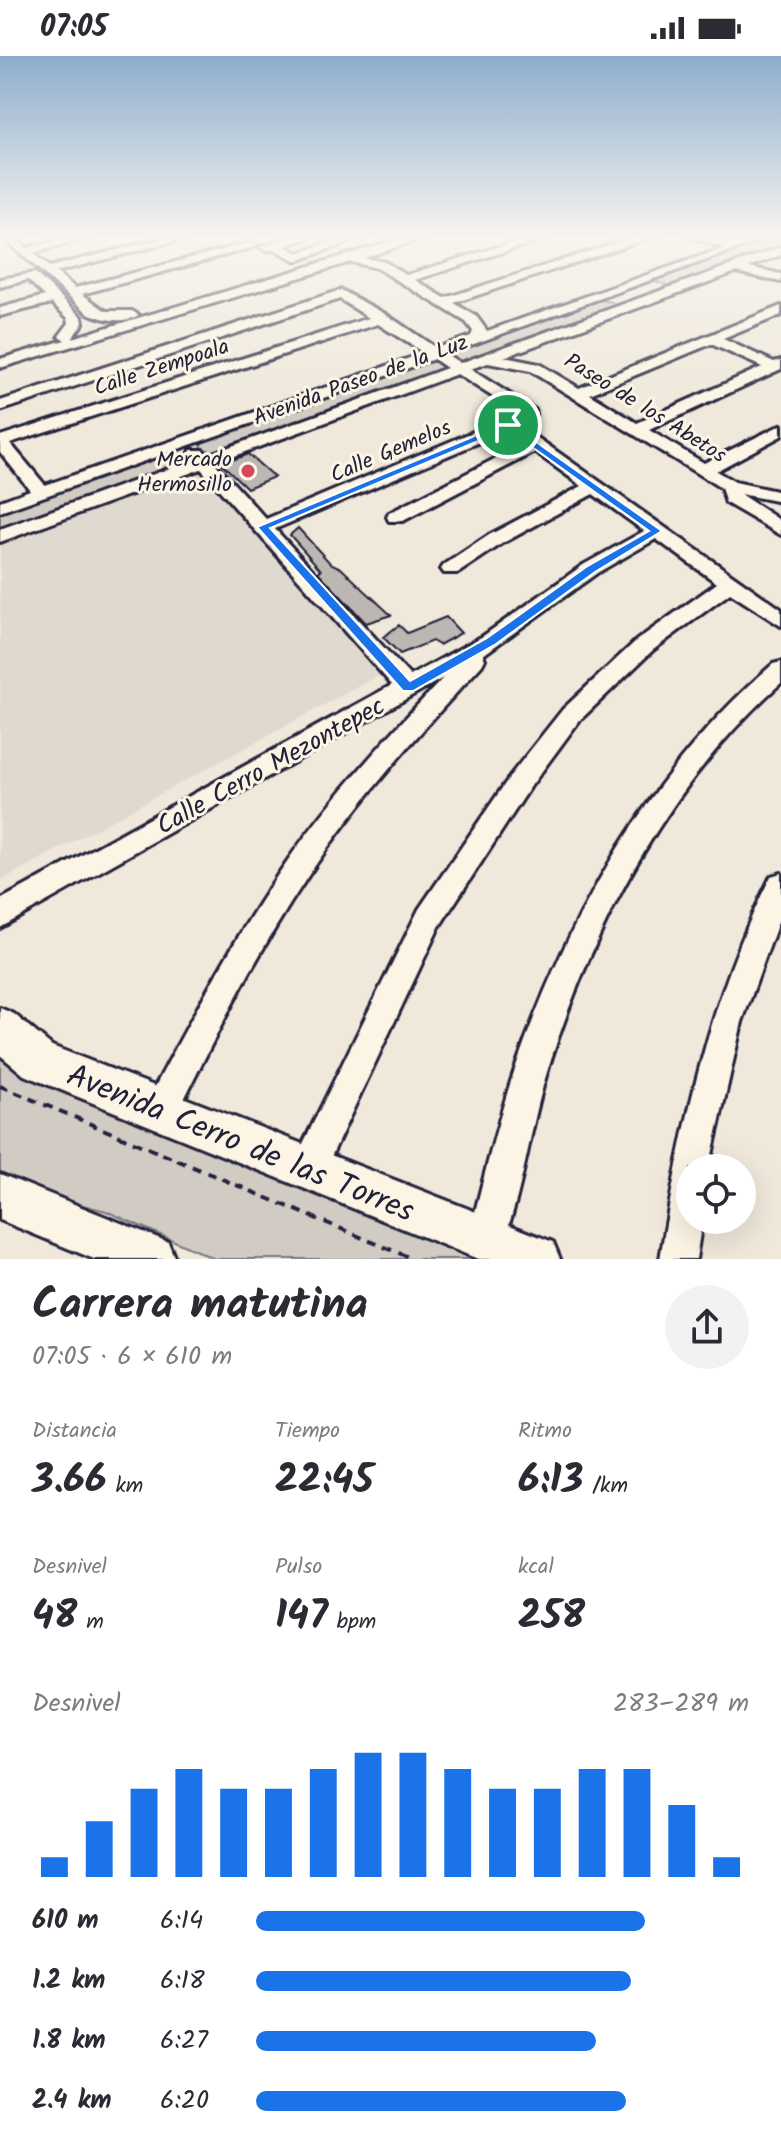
<!DOCTYPE html>
<html lang="es">
<head>
<meta charset="utf-8">
<style>
	body { margin:0; font-family:Kalam,sans-serif; background:#f2f2f3; color:#2b2b33; height:100vh; display:flex; flex-direction:column; font-size:30px; white-space:nowrap }
	* { box-sizing:border-box; margin:0 }
	p { font-size:26px; color:#7c7c81 }
	.icon { flex:none; width:44px; height:44px; fill:none; stroke:currentColor; stroke-width:2; stroke-linecap:round; stroke-linejoin:round }
	.map { position:relative; height:1203px; overflow:hidden }
	.side { display:flex; flex-direction:column; background:#fff; flex:1 }
	.side>* { flex:none }
	.buttons { position:absolute; left:676px; top:1098px; display:grid; gap:16px }
	.buttons a { display:grid; place-items:center; width:80px; height:80px; border-radius:50%; background:#fff; box-shadow:0 8px 32px #0002; font-size:40px }
	.pin { position:absolute; display:grid; place-items:center; width:68px; height:68px; color:#fff; margin:-34px; border:4px solid #fff; border-radius:50%; box-shadow:0 2px 8px #0007 }
	.round { display:grid; place-items:center; flex:none; width:84px; height:84px; border-radius:42px; background:#f2f2f3 }
	.headline { display:flex; align-items:center; justify-content:space-between; height:136px; padding:0 32px }
	h1 { font-size:44px; font-weight:700; line-height:60px }
	.metrics { display:grid; grid-template-columns:repeat(3,1fr); gap:12px; height:136px; padding:8px 32px }
	.metrics div { display:grid; align-content:center }
	.metrics b { font-size:40px; font-weight:700 }
	.metrics small { font-size:22px; font-weight:400 }
	.metrics p { font-size:22px }
	.chart { height:224px; padding:16px 32px }
	.chart p { display:flex; justify-content:space-between }
	.chart svg { width:100%; height:144px; margin-top:8px; stroke:#1a73e8; stroke-width:6 }
	ul { padding:0 32px; list-style:none; font-size:26px }
	li { display:grid; grid-template-columns:128px 96px 1fr; align-items:center; height:60px }
	li i { height:20px; border-radius:10px; background:#1a73e8 }
	.status { display:flex; justify-content:space-between; align-items:center; height:56px; padding:0 40px; background:#fff; direction:ltr }
	.status svg { height:22px; fill:currentColor }
	.map>svg:first-child { display:block }
	.built { fill:#e0d9cf }
	.green { fill:#d1cbc3; stroke:#7a767f; stroke-width:2 }
	.building { fill:#bcb7b3; stroke:#22223b; stroke-width:2 }
	.lines { fill:none; stroke-linecap:round; stroke-linejoin:round }
	.minor-casing { stroke:#22223b; stroke-width:6 }
	.major-casing { stroke:#22223b; stroke-width:6 }
	.path { stroke:#22223b; stroke-width:4; stroke-dasharray:9 7; stroke-linecap:butt }
	.minor { fill:#fcf5e5; fill-rule:evenodd }
	.major { fill:#fcf5e5; fill-rule:evenodd }
	.route { fill:#1a73e8; stroke:#fff; stroke-width:2; fill-rule:evenodd }
	.poi-dot { fill:#d1495b; stroke:#fcf5e5; stroke-width:3 }
	.labels { text-anchor:middle; stroke-width:6; stroke-linejoin:round; paint-order:stroke }
	.far-street-label { font-size:22px; fill:#22223b; stroke:#fcf5e5 }
	.far-poi-label { font-size:22px; fill:#22223b; stroke:#fcf5e5; text-anchor:end }
	.street-label { font-size:26px; fill:#22223b; stroke:#fcf5e5 }
	.near-street-label { font-size:32px; fill:#22223b; stroke:#fcf5e5 }
</style>
</head>
<body>
<div class="status"><b>07:05</b><svg viewBox="0 0 49 12"><path d="M0 12V9h3v3zM5 12V6h3v6zM10 12V3h3v9zM15 12V0h3v12zM26 1h20v11H26zM47 4h2v5h-2z"/></svg></div>
<div class="map">
<svg width="781" height="1203" viewBox="0 0 781 1203">
	<rect width="100%" height="100%" fill="#efe8db"/>
	<filter id="ink" filterUnits="userSpaceOnUse"><feTurbulence type="fractalNoise" baseFrequency=".0125" numOctaves="2"/><feDisplacementMap in="SourceGraphic" scale="16" xChannelSelector="R" yChannelSelector="G"/><feConvolveMatrix kernelMatrix="1 2 1 2 8 2 1 2 1" color-interpolation-filters="sRGB"/></filter>
	<g filter="url(#ink)">
		<path class="built" d="M201 415 383 617 0 825V489Z"/>
		<path class="green" d="M781 180V191L674 231 657 226 658 223Z
			M600 244 612 246 616 252 466 306 454 303 450 297Z
			M438 301 453 310 218 397 201 392 202 381Z
			M171 394 183 399 186 408 0 475V453Z
			M0 996 512 1203H215L106 1155 0 1128Z"/>
		<path class="building" d="M248 398 274 421 247 432 222 408Z
			M298 472 330 507 341 512 391 559 366 567 318 516 321 514 290 479Z
			M446 561 461 577 439 589 432 585 400 598 383 581 399 569 407 577Z"/>
		<g class="lines">
			<defs>
				<path id="minor" d="M1 180H14L27 192 73 180H94L33 197 49 211 173 180H194L56 216 75 232 252 186 258 190 82 238 106 255H132L139 259C125 268 103 264 88 257Z
					M294 180H314L285 190 298 197 347 180H365L297 205 273 193 266 195 260 191Z
					M409 180H428L364 202 385 206 406 219 534 180H553L415 224 445 242 637 180H655L454 247 476 260 487 275 724 192 688 180C704 180 718 186 734 187 745 187 759 180 773 180L446 298 460 307 781 191V199L748 211 781 218V226L736 216 504 301 539 308 579 332 781 250V259L723 283 774 306 781 304V313L649 374 704 407 781 369V380L716 415 735 426 781 436V446L740 438 781 465V479L726 447 721 432 530 315 488 307 470 313 535 354V360L519 369 781 553V570L730 537 653 594 579 665 531 730 439 871 320 1124 308 1129 296 1124 291 1112 419 853 513 716 563 653 637 584 717 527 656 483 597 517 483 599 485 603 482 609C420 676 359 744 308 820 256 898 214 982 173 1066L161 1071 149 1066 144 1054 149 1042C192 961 235 880 288 804 334 739 388 680 443 622L0 872V844L392 629 201 413 0 486V473L193 404 189 398 191 394H203L207 399 447 312 434 303 0 456V445L30 434 0 396V380L369 262 340 243 0 355V345L341 234 387 259 436 292 471 280 473 275 466 266 377 212 351 206 0 312V303L65 284 59 280 69 267 68 262 52 247 0 260V252L45 240 28 224 0 231V223L35 217 82 261 83 267 72 282ZM378 268 424 297 45 429 10 387ZM711 288 762 311 637 367 590 338ZM457 318 518 357 266 463 215 407ZM506 375 524 388 389 457 387 461 389 465H403L535 396 582 430 489 479 444 509 441 513 444 517H458L503 487 593 438 644 475 583 509 483 580 410 620 275 473Z
					M781 606V627C668 727 593 870 548 1013 529 1073 523 1139 499 1196L486 1201 473 1196 468 1183C483 1126 496 1069 515 1013 568 860 649 715 773 608Z
					M781 817V858L742 966 709 1112H690V1164H702L696 1203H660C682 1071 709 942 771 820Z"/>
				<path id="major" d="M0 952 14 958 52 990 553 1186 560 1203H478L24 1019 0 999Z
					M0 1118 168 1186 175 1203H94L0 1164Z"/>
			</defs>
			<use href="#minor" class="minor-casing"/>
			<use href="#major" class="major-casing"/>
			<path class="path" d="M0 1030 413 1203"/>
			<use href="#minor" class="minor"/>
			<use href="#major" class="major"/>
		</g>
	</g>
	<linearGradient id="sky" x2="0" y2="1"><stop stop-color="#8dadcc"/><stop offset="0.52" stop-color="#f8f5ef"/><stop offset="1" stop-color="#f8f5ef" stop-opacity="0"/></linearGradient>
	<rect width="781" height="349" fill="url(#sky)"/>
	<path class="route" d="M508 366 662 475 595 516 496 588 413 635H403L257 471ZM507 373 649 475 586 511 487 582 410 625 270 472Z"/>
	<circle class="poi-dot" cx="248" cy="415" r="8"/>
	<g class="labels">
		<g class="far-street-label">
			<text transform="translate(161 310) rotate(-18)" y="8">Calle Zempoala</text>
			<text transform="translate(360 323) rotate(-20)" y="8">Avenida Paseo de la Luz</text>
			<text transform="translate(646 351) rotate(32)" y="8">Paseo de los Abetos</text>
			<text transform="translate(390 394) rotate(-23)" y="8">Calle Gemelos</text>
		</g>
		<g class="far-poi-label">
			<text x="232" y="410">Mercado<tspan x="232" dy="25">Hermosillo</tspan></text>
		</g>
		<g class="street-label">
			<text transform="translate(270 709) rotate(-29)" y="9">Calle Cerro Mezontepec</text>
		</g>
		<g class="near-street-label">
			<text transform="translate(241 1086) rotate(22)" y="11">Avenida Cerro de las Torres</text>
		</g>
	</g>
</svg>
<div class="buttons">
<a><svg class="icon" aria-label="locate" viewBox="0 0 24 24"><circle cx="12" cy="12" r="6"/><path d="M12 2v4M12 18v4M2 12h4M18 12h4"/></svg></a>
</div>
<div class="pin" style="left:508px;top:369px;background:#1e9e55"><svg class="icon" aria-label="arrive" viewBox="0 0 24 24"><path d="M6 21V4h12l-3 4 3 4H6"/></svg></div>
</div>
<section class="side">
<div class="headline"><div><h1>Carrera matutina</h1><p>07:05 · 6 × 610 m</p></div><a class="round"><svg class="icon" aria-label="share" viewBox="0 0 24 24"><path d="M12 15V3M7 8l5-5 5 5M5 13v7h14v-7"/></svg></a></div>
<div class="metrics">
<div><p>Distancia</p><b>3.66<small> km</small></b></div>
<div><p>Tiempo</p><b>22:45</b></div>
<div><p>Ritmo</p><b>6:13<small> /km</small></b></div>
</div>
<div class="metrics">
<div><p>Desnivel</p><b>48<small> m</small></b></div>
<div><p>Pulso</p><b>147<small> bpm</small></b></div>
<div><p>kcal</p><b>258</b></div>
</div>
<div class="chart"><p><span>Desnivel</span>283–289 m</p>
<svg viewBox="0 0 160 44" preserveAspectRatio="none"><path d="M5 44V38M15 44V27M25 44V17M35 44V11M45 44V17M55 44V17M65 44V11M75 44V6M85 44V6M95 44V11M105 44V17M115 44V17M125 44V11M135 44V11M145 44V22M155 44V38"/></svg>
</div>
<ul>
<li><b>610 m</b>6:14<i style="width:79%"></i></li>
<li><b>1.2 km</b>6:18<i style="width:76%"></i></li>
<li><b>1.8 km</b>6:27<i style="width:69%"></i></li>
<li><b>2.4 km</b>6:20<i style="width:75%"></i></li>
</ul>
</section>
</body>
</html>
